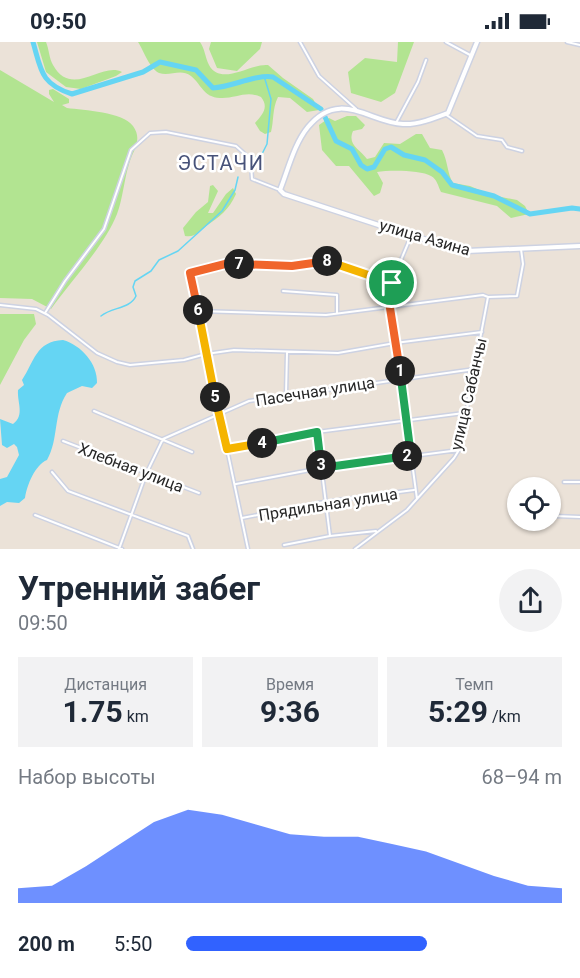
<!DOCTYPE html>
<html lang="ru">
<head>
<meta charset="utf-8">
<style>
	body { margin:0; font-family:Roboto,sans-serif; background:#f2f2f3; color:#1f2937; height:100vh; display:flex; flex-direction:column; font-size:22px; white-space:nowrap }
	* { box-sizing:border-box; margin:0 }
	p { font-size:20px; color:#747a83 }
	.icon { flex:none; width:33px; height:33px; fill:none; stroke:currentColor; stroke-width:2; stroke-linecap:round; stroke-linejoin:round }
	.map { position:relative; height:507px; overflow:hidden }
	.drawer { display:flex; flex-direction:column; background:#fff; flex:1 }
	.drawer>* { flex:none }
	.controls { position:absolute; left:507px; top:435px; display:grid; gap:12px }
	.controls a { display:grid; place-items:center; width:54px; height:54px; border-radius:50%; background:#fff; box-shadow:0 2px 4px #0004; font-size:30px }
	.pin { position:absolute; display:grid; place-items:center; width:51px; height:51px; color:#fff; margin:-26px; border:3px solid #fff; border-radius:50%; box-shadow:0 2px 6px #0007 }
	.km { position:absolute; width:30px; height:30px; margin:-15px; border-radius:50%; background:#222; color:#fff; font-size:16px; line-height:30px; text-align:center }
	.round { display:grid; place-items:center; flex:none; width:63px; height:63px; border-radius:32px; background:#f2f2f3 }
	.headline { display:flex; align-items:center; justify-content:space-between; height:102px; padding:0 18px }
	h1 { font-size:33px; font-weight:700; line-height:45px }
	.metrics { display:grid; grid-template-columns:repeat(3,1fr); gap:9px; height:102px; padding:6px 18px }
	.metrics div { display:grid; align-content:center; border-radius:0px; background:#f2f2f3; text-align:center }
	.metrics b { font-size:30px; font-weight:700 }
	.metrics small { font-size:16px; font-weight:400 }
	.metrics p { font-size:16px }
	.chart { height:168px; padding:12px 18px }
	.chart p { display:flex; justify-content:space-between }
	.chart svg { width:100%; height:108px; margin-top:6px; fill:#3162ff; opacity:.7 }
	ul { padding:0 18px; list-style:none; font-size:20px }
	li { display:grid; grid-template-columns:96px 72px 1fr; align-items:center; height:45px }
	li i { height:15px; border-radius:8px; background:#3162ff }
	.status { display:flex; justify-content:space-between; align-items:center; height:42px; padding:0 30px; background:#fff; direction:ltr }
	.status svg { height:16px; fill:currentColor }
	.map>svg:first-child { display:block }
	.green { fill:#b2e491 }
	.water { fill:#65d5f3 }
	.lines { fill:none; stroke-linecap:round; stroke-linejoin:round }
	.stream { stroke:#65d5f3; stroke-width:1.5 }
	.river { stroke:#65d5f3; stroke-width:5 }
	.street-casing { stroke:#cdd2e2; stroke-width:5 }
	.secondary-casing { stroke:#cdd2e2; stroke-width:7 }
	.street { stroke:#fff; stroke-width:2 }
	.secondary { stroke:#fff; stroke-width:4 }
	.split-1-casing { stroke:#fff; stroke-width:12 }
	.split-2-casing { stroke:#fff; stroke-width:12 }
	.split-3-casing { stroke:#fff; stroke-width:12 }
	.split-4-casing { stroke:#fff; stroke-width:12 }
	.split-5-casing { stroke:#fff; stroke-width:12 }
	.split-6-casing { stroke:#fff; stroke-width:12 }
	.split-7-casing { stroke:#fff; stroke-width:12 }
	.split-8-casing { stroke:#fff; stroke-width:12 }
	.split-9-casing { stroke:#fff; stroke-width:12 }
	.split-1 { stroke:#f0652b; stroke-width:8 }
	.split-2 { stroke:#22a559; stroke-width:8 }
	.split-3 { stroke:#22a559; stroke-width:8 }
	.split-4 { stroke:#22a559; stroke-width:8 }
	.split-5 { stroke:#f5b400; stroke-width:8 }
	.split-6 { stroke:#f5b400; stroke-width:8 }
	.split-7 { stroke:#f0652b; stroke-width:8 }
	.split-8 { stroke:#f0652b; stroke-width:8 }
	.split-9 { stroke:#f5b400; stroke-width:8 }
	.labels { text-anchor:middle; stroke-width:5; stroke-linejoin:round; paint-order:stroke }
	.street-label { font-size:16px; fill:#272727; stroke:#fff }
	.quarter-label { font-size:20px; letter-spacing:1.5px; fill:#475279; stroke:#fff }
</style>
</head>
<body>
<div class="status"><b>09:50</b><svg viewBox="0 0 49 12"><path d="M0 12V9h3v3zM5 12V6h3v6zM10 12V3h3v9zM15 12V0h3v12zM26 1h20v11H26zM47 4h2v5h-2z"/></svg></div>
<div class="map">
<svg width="580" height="507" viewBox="0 0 580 507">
	<rect width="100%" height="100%" fill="#ebe2d8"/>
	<path class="green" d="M37 0H46C49 7 49 16 53 23 72 57 102 19 122 30L116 34 81 47 66 45 46 30Z
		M138 0H200C205 7 205 15 209 23 221 45 251 21 268 23L283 36 313 57 319 68 307 70 290 56 278 55C272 67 274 79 271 90L265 92 260 89 255 81C263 72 269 65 261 55 246 48 235 57 220 56 203 55 202 43 191 34 180 26 170 35 159 31 149 26 144 9 138 0Z
		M211 0H262L260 7 237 29 217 26 209 7Z
		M398 0H414L395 51 381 60 351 51 348 30 365 16 397 20Z
		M0 28 54 60 49 52V48L53 47 69 57V61L62 63 67 66C84 68 123 70 133 84 143 98 133 108 129 122 124 138 123 156 117 172 105 203 71 239 51 267L32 257 0 256Z
		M347 74H356L365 83 362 87 353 89C347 103 360 107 367 117L375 115 384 101 400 102 416 92H422L430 106 442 108C448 119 447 131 453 141L470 144 491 153 517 158 525 164 529 172 511 176 497 164 441 150C438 144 437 137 431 134 421 128 389 128 377 130L383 141 380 151 374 154 349 124H336L322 108 319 83 329 76 335 79Z
		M213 143 218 149 208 171H213L226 152 233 146 236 152C229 168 219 175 206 184 198 189 196 196 185 194L183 186 196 170 208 160 210 144Z
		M0 272H34L36 282 24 298 0 343Z"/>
	<path class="water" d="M63 298C81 303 98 322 97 341L92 346 82 344 67 351C53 372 59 397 47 418 35 423 27 443 25 456L19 461 7 460 0 464V437L7 435 19 413 17 405 14 402 7 406 2 403 0 377 13 382C25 373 17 361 18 348L24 343 22 338C34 320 36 299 63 298Z"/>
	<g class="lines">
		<path class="stream" d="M252 117 262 112 267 102 271 57 264 34
			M101 274C112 265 130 267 136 254L133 245 135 239 151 229 159 218 178 209 222 169 235 148 238 135"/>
		<path class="river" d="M33 0C41 27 40 42 72 52L143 30 160 20 196 28 213 46C232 45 256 32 273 35L321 67
			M325 75 336 99 352 107 361 123 367 127 374 125 385 107 391 105 404 113 425 118 442 130 452 143 494 154 530 172 572 166 580 167"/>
		<defs>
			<path id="street" d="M300 0 319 34 356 67
				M446 0 472 14
				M567 0 580 3
				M445 72 477 94 502 98 507 105 522 109
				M396 81 418 40 426 18
				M411 194 393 237 391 266 417 457
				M283 249 337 253V271
				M0 263 36 267 48 273 97 311 117 320 130 323 184 318 206 312 234 308 338 311 395 301 482 290
				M198 269 326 273 483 253 488 255 517 254 523 222 521 207
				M45 271 65 239 104 187 131 108 150 91 166 90 236 104 246 113 251 123 252 137 280 148
				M286 352 287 311
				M94 369 192 410
				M317 390 330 494
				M63 399 199 451
				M227 407 317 390 464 371
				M52 430 68 449 188 494 193 507
				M564 440H580
				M236 442 321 426 459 408
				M35 473 122 507
				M555 474 580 475
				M242 476 324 460 414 448
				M284 503 330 494 376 489
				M119 507 146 432 163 397 249 359 475 327
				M248 507 190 231 233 220 292 224 324 219 391 241
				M355 507 407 468 454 416 459 408 488 255"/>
			<path id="secondary" d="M477 0 448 71C435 76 417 83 403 82 370 81 340 46 308 85 294 102 288 128 280 148L284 152 406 192 467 209 580 204"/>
		</defs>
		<use href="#street" class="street-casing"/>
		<use href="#secondary" class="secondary-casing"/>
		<use href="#street" class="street"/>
		<use href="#secondary" class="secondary"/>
	</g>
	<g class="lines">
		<defs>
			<path id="split-1" d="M392 241 390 266 400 329"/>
			<path id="split-2" d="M400 329 411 414H407"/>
			<path id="split-3" d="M321 423V426L407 414"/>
			<path id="split-4" d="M262 401 317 390 321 423"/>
			<path id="split-5" d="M215 355 227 407 262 401"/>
			<path id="split-6" d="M198 268 215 355"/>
			<path id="split-7" d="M198 268 190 231 233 220 239 222"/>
			<path id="split-8" d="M239 222 292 224 327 219"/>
			<path id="split-9" d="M327 219 392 241"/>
		</defs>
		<use href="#split-1" class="split-1-casing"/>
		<use href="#split-2" class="split-2-casing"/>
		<use href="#split-3" class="split-3-casing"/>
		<use href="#split-4" class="split-4-casing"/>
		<use href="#split-5" class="split-5-casing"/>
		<use href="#split-6" class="split-6-casing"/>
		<use href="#split-7" class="split-7-casing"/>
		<use href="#split-8" class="split-8-casing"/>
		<use href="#split-9" class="split-9-casing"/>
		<use href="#split-1" class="split-1"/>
		<use href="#split-2" class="split-2"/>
		<use href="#split-3" class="split-3"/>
		<use href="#split-4" class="split-4"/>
		<use href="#split-5" class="split-5"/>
		<use href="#split-6" class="split-6"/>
		<use href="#split-7" class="split-7"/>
		<use href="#split-8" class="split-8"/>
		<use href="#split-9" class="split-9"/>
	</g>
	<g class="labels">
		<g class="street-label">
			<text transform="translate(425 195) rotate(16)" y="6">улица Азина</text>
			<text transform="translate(315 349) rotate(-9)" y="6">Пасечная улица</text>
			<text transform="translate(468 352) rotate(-77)" y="6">улица Сабанчы</text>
			<text transform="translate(131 425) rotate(21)" y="6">Хлебная улица</text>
			<text transform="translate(328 462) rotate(-9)" y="6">Прядильная улица</text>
		</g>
		<g class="quarter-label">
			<text x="221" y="128">ЭСТАЧИ</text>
		</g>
	</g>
</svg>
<div class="controls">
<a><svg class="icon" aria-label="locate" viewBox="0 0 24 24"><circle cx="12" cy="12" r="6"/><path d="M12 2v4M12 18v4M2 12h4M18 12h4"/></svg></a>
</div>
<div class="pin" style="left:392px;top:241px;background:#1e9e55"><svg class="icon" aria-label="arrive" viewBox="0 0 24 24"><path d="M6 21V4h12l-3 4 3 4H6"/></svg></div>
<b class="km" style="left:400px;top:329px">1</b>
<b class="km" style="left:407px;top:414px">2</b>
<b class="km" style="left:321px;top:423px">3</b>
<b class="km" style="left:262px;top:401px">4</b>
<b class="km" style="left:215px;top:355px">5</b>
<b class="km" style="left:198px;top:268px">6</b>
<b class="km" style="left:239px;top:222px">7</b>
<b class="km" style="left:327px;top:219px">8</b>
</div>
<section class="drawer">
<div class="headline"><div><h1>Утренний забег</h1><p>09:50</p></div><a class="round"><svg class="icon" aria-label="share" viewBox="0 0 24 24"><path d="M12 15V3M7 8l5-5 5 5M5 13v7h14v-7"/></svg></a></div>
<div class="metrics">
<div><p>Дистанция</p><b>1.75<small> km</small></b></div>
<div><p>Время</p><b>9:36</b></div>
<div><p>Темп</p><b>5:29<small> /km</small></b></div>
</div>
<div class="chart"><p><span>Набор высоты</span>68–94 m</p>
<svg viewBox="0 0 160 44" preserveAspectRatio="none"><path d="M0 44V38L10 37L20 29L30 20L40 11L50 6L60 8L70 12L80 16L90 17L100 17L110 20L120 23L130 28L140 33L150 37L160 38V44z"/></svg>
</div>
<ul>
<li><b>200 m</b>5:50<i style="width:64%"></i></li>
</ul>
</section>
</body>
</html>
